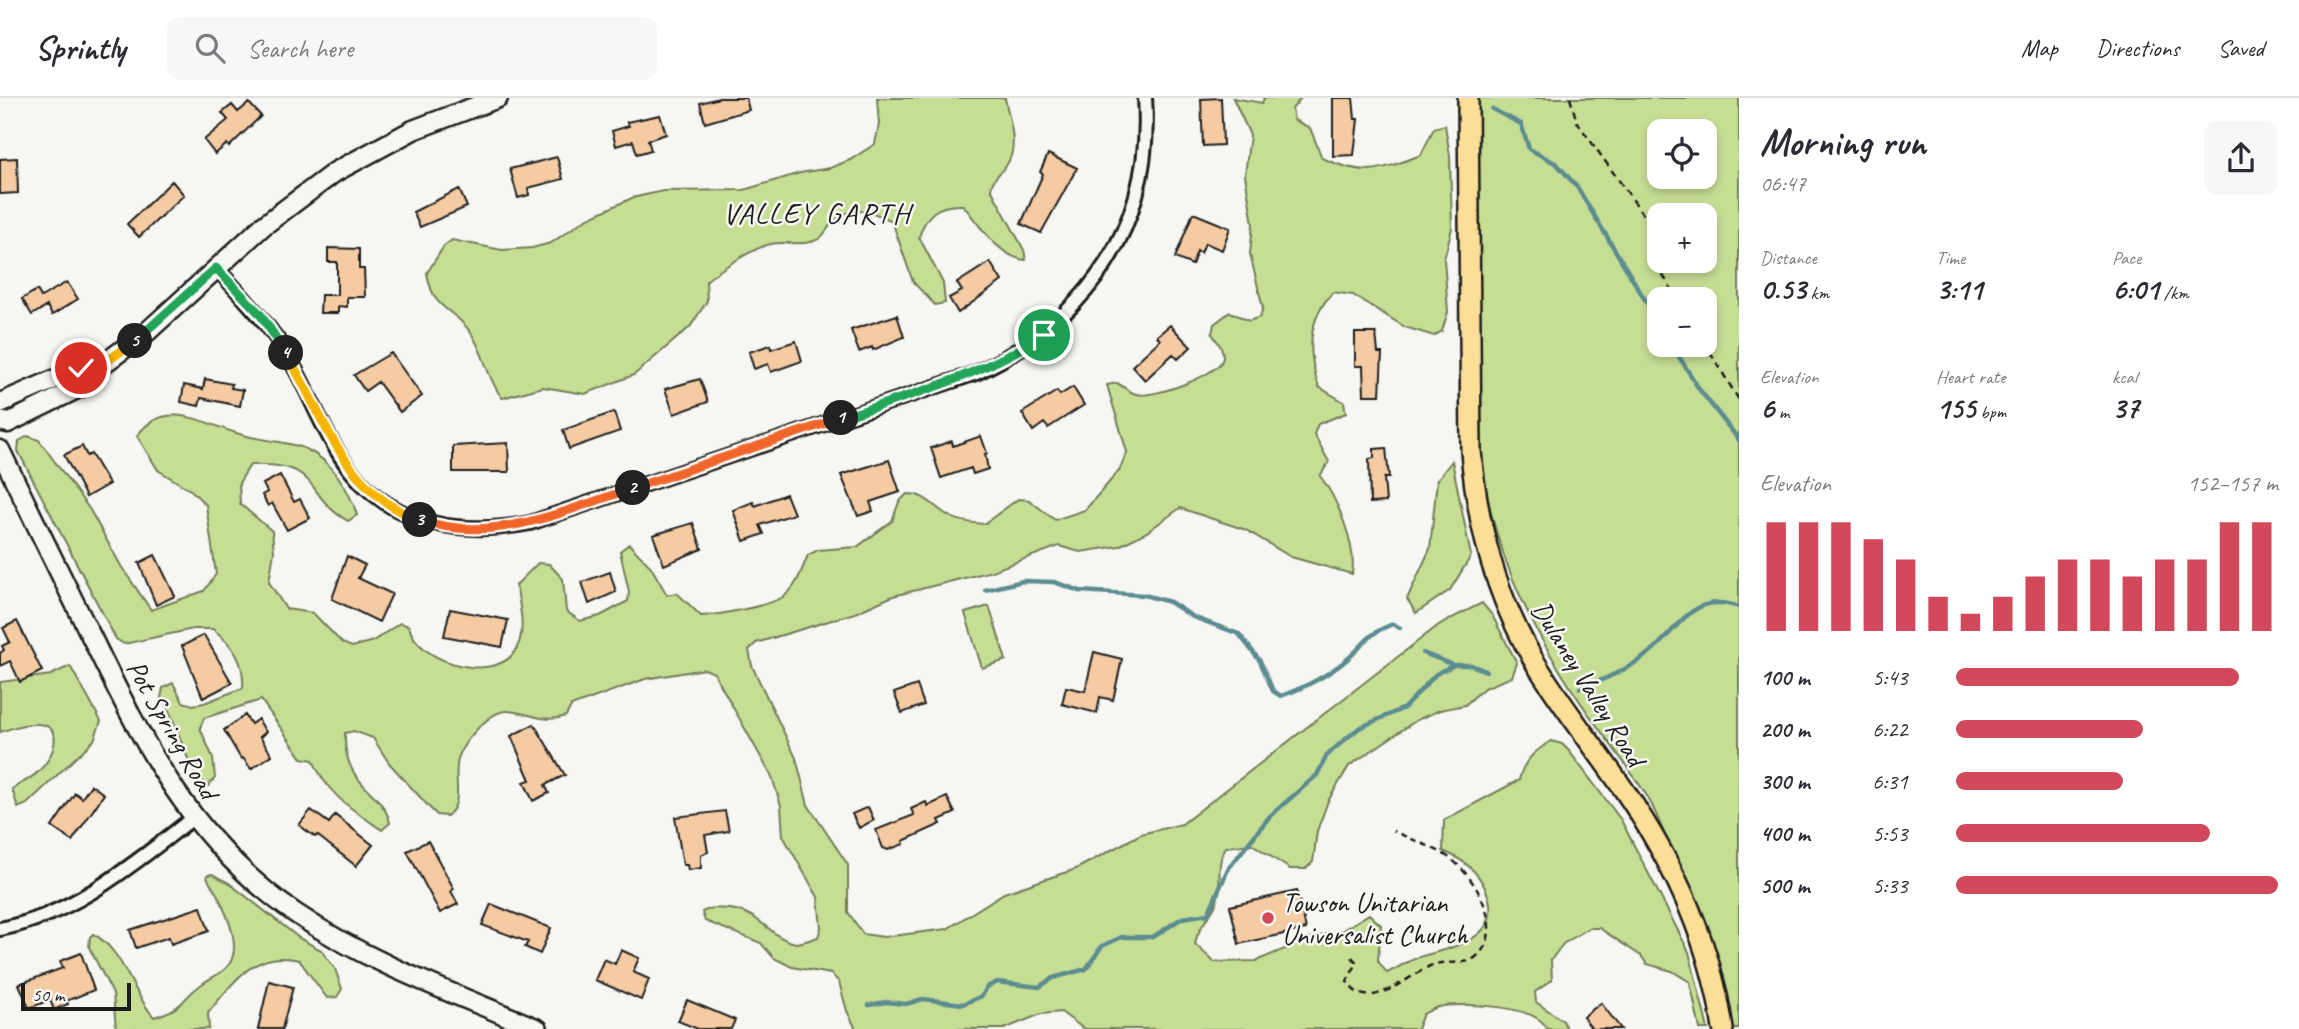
<!DOCTYPE html>
<html lang="en">
<head>
<meta charset="utf-8">
<style>
	body { margin:0; font-family:Caveat,sans-serif; background:#f7f7f7; color:#2b2b33; height:100vh; display:flex; flex-direction:column; font-size:26px; white-space:nowrap }
	* { box-sizing:border-box; margin:0 }
	p { font-size:23px; color:#7c7c81 }
	.icon { flex:none; width:38px; height:38px; fill:none; stroke:currentColor; stroke-width:2; stroke-linecap:round; stroke-linejoin:round }
	.map { position:relative; flex:1; overflow:hidden }
	.side { display:flex; flex-direction:column; background:#fff; width:560px }
	.side>* { flex:none }
	.controls { position:absolute; left:1647px; top:21px; display:grid; gap:14px }
	.controls a { display:grid; place-items:center; width:70px; height:70px; border-radius:14px; background:#fff; box-shadow:0 4px 10px #0003; font-size:35px }
	.scale { position:absolute; left:21px; bottom:18px; width:110px; box-sizing:border-box; padding-left:7px; border:4px solid #1c1c1c; border-top:0; font-size:19px; line-height:24px; white-space:nowrap; color:#1c1c1c; -webkit-text-stroke:5px #f6f6f2; paint-order:stroke }
	.pin { position:absolute; display:grid; place-items:center; width:60px; height:60px; color:#fff; margin:-30px; border:4px solid #fff; border-radius:50%; box-shadow:0 2px 7px #0007 }
	.km { position:absolute; width:35px; height:35px; margin:-18px; border-radius:50%; background:#222; color:#fff; font-size:19px; line-height:35px; text-align:center }
	.round { display:grid; place-items:center; flex:none; width:74px; height:74px; border-radius:14px; background:#f7f7f7 }
	.summary { display:flex; align-items:center; justify-content:space-between; height:119px; padding:0 21px }
	h1 { font-size:38px; font-weight:600; line-height:52px }
	.metrics { display:grid; grid-template-columns:repeat(3,1fr); gap:10px; height:119px; padding:7px 21px }
	.metrics div { display:grid; align-content:center }
	.metrics b { font-size:30px; font-weight:600 }
	.metrics small { font-size:19px; font-weight:400 }
	.metrics p { font-size:19px }
	.chart { height:196px; padding:14px 21px }
	.chart p { display:flex; justify-content:space-between }
	.chart svg { width:100%; height:126px; margin-top:7px; stroke:#d1495b; stroke-width:6 }
	ul { padding:0 21px; list-style:none; font-size:23px }
	li { display:grid; grid-template-columns:112px 84px 1fr; align-items:center; height:52px }
	li i { height:18px; border-radius:9px; background:#d1495b }
	header { display:flex; align-items:center; gap:42px; box-sizing:border-box; height:98px; padding:0 35px; background:#fff; border-bottom:2px solid #e1e1e2 }
	header strong { font-size:33px }
	nav { display:flex; gap:38px; margin-inline-start:auto; font-size:24px }
	.search { width:490px; height:63px; background:#f7f7f7; display:flex; align-items:center; gap:18px; box-sizing:border-box; padding:0 24px; border-radius:14px; color:#7c7c81; font-size:26px }
	main { display:flex; flex:1; min-height:0 }
	.map>svg:first-child { display:block }
	.green { fill:#c6de94; stroke:#717d58; stroke-width:2; fill-rule:evenodd }
	.lines { fill:none; stroke-linecap:round; stroke-linejoin:round }
	.stream { stroke:#5c8c90; stroke-width:4.5 }
	.building { fill:#f4cba3; stroke:#1c1c1c; stroke-width:2 }
	.street-casing { stroke:#1c1c1c; stroke-width:18 }
	.secondary-casing { stroke:#1c1c1c; stroke-width:23 }
	.primary-casing { stroke:#1c1c1c; stroke-width:24 }
	.path { stroke:#1c1c1c; stroke-width:2.5; stroke-dasharray:7 5; stroke-linecap:butt }
	.street { stroke:#f6f6f2; stroke-width:12 }
	.secondary { stroke:#f6f6f2; stroke-width:18 }
	.primary { stroke:#fcde96; stroke-width:19 }
	.split-1-casing { stroke:#fff; stroke-width:14 }
	.split-2-casing { stroke:#fff; stroke-width:14 }
	.split-3-casing { stroke:#fff; stroke-width:14 }
	.split-4-casing { stroke:#fff; stroke-width:14 }
	.split-5-casing { stroke:#fff; stroke-width:14 }
	.split-6-casing { stroke:#fff; stroke-width:14 }
	.split-1 { stroke:#22a559; stroke-width:9 }
	.split-2 { stroke:#f0652b; stroke-width:9 }
	.split-3 { stroke:#f0652b; stroke-width:9 }
	.split-4 { stroke:#f5b400; stroke-width:9 }
	.split-5 { stroke:#22a559; stroke-width:9 }
	.split-6 { stroke:#f5b400; stroke-width:9 }
	.poi-dot { fill:#d1495b; stroke:#f6f6f2; stroke-width:2.5 }
	.labels { text-anchor:middle; stroke-width:5; stroke-linejoin:round; paint-order:stroke }
	.street-label { font-size:28px; fill:#1c1c1c; stroke:#f6f6f2 }
	.poi-label { font-size:28px; fill:#1c1c1c; stroke:#f6f6f2; text-anchor:start }
	.neighbourhood-label { font-size:30px; letter-spacing:2px; fill:#1c1c1c; stroke:#f6f6f2 }
</style>
</head>
<body>
<header>
<strong>Sprintly</strong>
<div class="search"><svg class="icon" aria-label="search" viewBox="0 0 24 24"><circle cx="10" cy="10" r="6"/><path d="M15 15l6 6"/></svg>Search here</div>
<nav><a>Map</a><a>Directions</a><a>Saved</a></nav>
</header>
<main>
<div class="map">
<svg width="1739" height="931" viewBox="0 0 1739 931">
	<rect width="100%" height="100%" fill="#f6f6f2"/>
	<filter id="ink" filterUnits="userSpaceOnUse"><feTurbulence type="fractalNoise" baseFrequency=".0143" numOctaves="2"/><feDisplacementMap in="SourceGraphic" scale="14" xChannelSelector="R" yChannelSelector="G"/><feConvolveMatrix kernelMatrix="1 2 1 2 8 2 1 2 1" color-interpolation-filters="sRGB"/></filter>
	<g filter="url(#ink)">
		<path class="green" d="M877 0H1005C1009 22 1020 48 1006 68 999 77 993 79 991 91L1024 152 1026 162C999 160 979 126 963 107 937 106 926 116 919 139L943 185 945 205 935 207 913 184 892 123C873 113 850 106 833 124 826 131 824 140 814 143 801 148 785 143 771 146 755 149 719 172 706 183L707 203 690 229 634 277 585 296 543 289 502 300C486 278 485 256 471 235 453 208 434 216 427 175L444 148 452 142 502 152 532 150 551 145 586 121 632 100 663 93 744 92 800 75 830 70 850 62 875 46 879 26Z
			M1233 0 1262 5 1264 0H1301L1292 11 1294 22 1310 30 1322 60C1365 79 1378 73 1421 57L1434 30 1445 27 1450 58 1452 130 1444 161 1448 214 1442 233 1434 238 1405 229 1353 197 1333 194C1307 222 1307 254 1319 289L1344 304 1346 315 1318 326 1314 336 1329 364 1320 378C1337 400 1357 448 1352 476L1291 459 1246 432 1180 410 1147 434 1119 448 1080 454 1059 448 992 473 893 498 855 515 756 545 749 552 752 568 796 660 808 707 848 767V814L863 836 884 839 947 831 1004 795 1076 771 1141 736 1182 726 1440 526 1482 505 1492 517 1517 565 1512 579 1484 590 1465 607 1440 612 1417 622 1349 668 1328 703 1317 733 1313 764 1305 771H1290L1252 746 1226 749C1214 767 1224 790 1215 808 1208 822 1198 829 1195 846L1214 864 1256 863 1311 840 1341 833 1369 816 1381 827 1378 863 1387 875C1397 870 1407 864 1417 860 1449 849 1507 843 1486 792 1478 773 1463 761 1443 753L1444 722 1519 682C1523 663 1535 653 1551 643L1562 646 1569 653 1621 722 1689 854 1708 931H1700L1690 884 1672 873 1647 866 1641 858 1599 830H1589L1563 846 1551 862 1552 882 1535 894 1536 904 1563 923 1567 931H1547C1538 907 1467 905 1444 908 1437 908 1429 913 1423 916L1417 931H1084L1061 914 1041 916 1004 931H856L847 913 839 884 831 876 792 869 774 860 761 845 705 823 702 814C712 809 718 810 729 811 762 814 770 841 796 845 802 845 812 841 818 839L821 830 818 799 783 738 781 708 772 679 714 575 705 571 645 581 571 608 566 618C543 626 529 614 508 613 490 612 464 643 459 658 451 679 466 703 447 718L437 717 430 710 389 665 373 640 354 633 345 635C343 690 382 690 390 725L382 732C353 712 326 696 313 662L302 660 261 602 204 620 200 630 213 660 215 680 208 688C183 671 181 626 161 600L163 590 173 585 183 604 193 607 204 605 243 590C245 564 233 547 213 531H193L124 546 116 541 18 353 19 343 28 338 39 342 90 412 121 468 151 512 204 493 216 476 206 407 192 393 158 372 137 338C165 298 206 327 243 337 263 343 287 343 306 351 332 363 349 391 357 417L348 423C303 398 323 363 250 367L239 385 240 406 272 433 274 454 269 484 286 511 313 515 342 545 352 549 373 543 400 525 409 528C416 563 489 585 513 556 528 537 520 509 516 487L538 465 549 466 563 481 566 513 580 523 600 518 628 503 629 494 620 453 629 446 651 469 667 497 677 495 701 518C719 517 768 508 783 499 797 490 802 471 808 457L818 452 857 449 892 423 899 404 907 396C926 395 935 411 951 419 960 424 974 425 984 426L1018 401 1029 402 1055 422 1085 412 1119 373 1127 354 1107 287 1117 285C1123 288 1130 295 1136 296 1152 301 1220 277 1223 260 1224 251 1217 243 1212 236L1214 226 1230 214 1249 223 1260 219 1263 210 1250 156 1253 126 1245 77 1250 37Z
			M1478 0H1739V931H1733C1721 862 1698 803 1667 741 1660 727 1655 711 1647 698 1626 665 1601 635 1579 602 1529 528 1488 443 1481 353ZM1659 33H1704V79H1659ZM1659 117H1704V163H1659ZM1659 201H1704V247H1659Z
			M1452 363 1471 458 1450 492 1416 515 1407 501 1430 451 1437 382Z
			M989 508 1006 562 982 570 965 515Z
			M70 568 101 623 94 642 27 706 18 710 12 691C21 685 33 680 40 672 53 660 66 628 38 626 24 625 13 630 0 634V584L51 577Z
			M212 776 229 785 299 840 321 852 335 871 342 891 337 899 327 900 299 862C254 851 234 884 208 915L209 931H116L113 896 89 849 90 839 93 836C122 850 132 895 154 919 187 909 179 902 202 886 209 881 218 877 225 871 245 854 227 816 217 796 213 789 208 785 207 777Z"/>
		<g class="lines">
			<path class="stream" d="M1492 11 1521 26 1529 51 1557 66 1577 89 1659 225
				M1672 247 1699 291 1739 342
				M985 492 1023 483 1054 484 1080 493 1144 497 1170 504 1193 519 1239 536 1260 563 1273 593 1281 598C1303 590 1327 578 1345 563 1366 546 1366 536 1393 526L1400 530
				M1423 555 1454 567
				M1580 590C1604 582 1629 571 1649 555 1680 531 1692 492 1739 509
				M869 907 886 904 906 906 923 901 963 906 982 898 987 889 997 884 1039 889 1053 880 1086 871 1102 848 1122 839H1153L1182 820 1208 816 1228 771 1270 718 1317 677 1327 657 1341 645 1359 630 1404 610 1436 576 1454 567H1471L1486 573"/>
		</g>
		<path class="building" d="M719 0H746L749 12 705 25 700 5Z
			M1221 0 1223 47 1203 48 1201 1Z
			M1333 0H1353L1355 21H1358L1354 57 1333 58Z
			M249 5 261 18 229 49 227 46 215 56 204 42 228 22 222 15 232 7 238 14Z
			M660 17 666 36 648 42 651 52 637 56 633 43 616 48 612 33 629 28 627 24Z
			M1048 56 1077 70 1041 135 1021 126 1043 76 1040 74Z
			M557 59 563 81 528 90 529 97 518 100 510 71Z
			M17 60 18 95 0 96V61Z
			M172 83 184 97 139 139 127 126Z
			M459 91 467 109 420 129 413 114Z
			M1193 115 1230 130 1222 152 1205 145 1201 155 1197 153 1192 167 1175 160Z
			M328 150 359 151V171H364L365 199H347V209L338 208V215H320L321 197H337V164H328Z
			M990 164 1002 183 958 215 949 200 962 193 957 185Z
			M67 184 78 201 52 217 47 208 32 217 22 201 37 192 41 199Z
			M897 217 904 239 873 252 872 249 859 254 851 232Z
			M1170 227 1191 249 1178 261 1173 256 1145 282 1132 268 1160 242 1157 238Z
			M1355 235H1376L1378 255H1382L1380 297H1364L1363 268H1355Z
			M796 243 802 263 771 274 768 266 754 271 749 254 770 247 771 251Z
			M391 255 422 298 400 314 378 284 365 293 354 277Z
			M205 281 232 286 231 290 243 292 240 308 201 300 199 308 181 304 184 287 203 291Z
			M700 281 708 304 674 316 665 291Z
			M1073 289 1084 307 1048 330 1044 325 1033 333 1022 315 1057 293 1060 297Z
			M614 314 620 333 569 351 563 332Z
			M981 338 987 355 985 356 988 371 973 376 971 370 941 380 931 350 952 343 953 348Z
			M508 345 509 374H453V348Z
			M82 348 87 358 91 356 109 386 86 399 64 357Z
			M1386 350 1389 380H1384L1386 404 1370 405 1369 361 1374 360V351Z
			M889 362 900 394 870 404 873 413 858 418 841 377Z
			M280 377 294 404 300 401 310 420 287 432 272 405 268 408 262 397 267 394 263 386Z
			M786 396 794 416 760 427 764 436 744 443 733 412 753 404 755 408Z
			M693 425 702 451 664 467 653 437Z
			M155 457 175 498 156 507 139 465Z
			M347 458 365 467 358 480 392 496 379 524 332 501Z
			M610 474 616 494 589 506 582 484Z
			M450 511 508 522 502 549 444 538Z
			M17 523 42 573 20 584 10 563 0 568V555L4 552 2 548 10 544 3 530Z
			M204 537 232 585 203 600 182 548Z
			M1094 554 1122 561 1113 602 1100 599 1097 615 1062 606 1066 589 1085 593Z
			M917 587 924 607 902 615 894 595Z
			M245 617 251 626 258 621 266 634 260 639 272 657 251 671 243 660 241 661 224 632Z
			M534 626 565 677 545 687 549 695 533 703 524 684 530 682 511 638Z
			M91 687 104 696 72 743 52 729 75 695 82 700Z
			M947 699 955 715 939 722 941 726 903 743 904 746 888 752 883 750 876 732 914 717 911 711 926 704 928 708Z
			M868 709 874 722 859 730 852 716Z
			M311 712 329 725 335 717 373 747 356 768 317 737 315 739 299 727Z
			M725 713 729 733 705 737 708 754 701 757V770L688 772 687 767H683L675 719Z
			M428 743 454 791 451 793 458 806 440 815 407 753Z
			M1297 793 1306 831 1239 846 1230 808Z
			M491 806 551 830 540 856 525 849 528 844 482 827Z
			M201 809 209 833 171 846 169 839 136 850 130 832Z
			M621 852 639 860 633 874 649 881 641 902 595 882 604 861 615 866Z
			M81 855 94 892 66 903 68 906 54 912 50 902 29 910 19 886 63 870 60 863Z
			M269 883 293 889 282 931H258Z
			M687 902 735 922 731 931H698L678 923Z
			M1601 905 1621 931H1592L1583 919Z"/>
		<g class="lines">
			<defs>
				<path id="street" d="M216 170C244 200 272 229 292 265 312 300 326 341 351 373 395 429 464 438 530 425L976 275C1088 222 1154 127 1145 0
					M0 831C76 816 133 766 193 720"/>
				<path id="secondary" d="M0 305 81 270 95 272
					M0 323 8 325 83 288 95 272 147 234 263 128 335 74 413 32 498 0
					M0 352C30 414 60 476 91 538 144 647 192 744 295 815 370 866 456 896 538 931"/>
				<path id="primary" d="M1468 0 1471 353C1477 427 1495 496 1533 561 1560 606 1594 648 1624 692 1673 764 1711 844 1723 931"/>
			</defs>
			<use href="#street" class="street-casing"/>
			<use href="#secondary" class="secondary-casing"/>
			<use href="#primary" class="primary-casing"/>
			<path class="path" d="M1570 0 1577 24 1648 123 1653 162 1678 201
				M1704 244 1739 302
				M1352 859 1357 865 1347 883C1366 918 1406 879 1430 868 1444 861 1464 869 1476 859 1507 833 1476 780 1451 761 1435 749 1412 742 1393 733"/>
			<use href="#street" class="street"/>
			<use href="#secondary" class="secondary"/>
			<use href="#primary" class="primary"/>
		</g>
	</g>
	<g class="lines" filter="url(#ink)">
		<defs>
			<path id="split-1" d="M841 320C913 296 980 278 1044 237"/>
			<path id="split-2" d="M633 390 841 320"/>
			<path id="split-3" d="M420 422C493 447 564 413 633 390"/>
			<path id="split-4" d="M286 255C324 317 344 395 420 422"/>
			<path id="split-5" d="M135 243 216 170 260 216 286 255"/>
			<path id="split-6" d="M81 270 95 272 135 243"/>
		</defs>
		<use href="#split-1" class="split-1-casing"/>
		<use href="#split-2" class="split-2-casing"/>
		<use href="#split-3" class="split-3-casing"/>
		<use href="#split-4" class="split-4-casing"/>
		<use href="#split-5" class="split-5-casing"/>
		<use href="#split-6" class="split-6-casing"/>
		<use href="#split-1" class="split-1"/>
		<use href="#split-2" class="split-2"/>
		<use href="#split-3" class="split-3"/>
		<use href="#split-4" class="split-4"/>
		<use href="#split-5" class="split-5"/>
		<use href="#split-6" class="split-6"/>
	</g>
	<circle class="poi-dot" cx="1268" cy="820" r="7"/>
	<g class="labels">
		<g class="street-label">
			<text transform="translate(1589 585) rotate(58)" y="10">Dulaney Valley Road</text>
			<text transform="translate(173 631) rotate(60)" y="10">Pot Spring Road</text>
		</g>
		<g class="poi-label">
			<text x="1282" y="814">Towson Unitarian<tspan x="1282" dy="32">Universalist Church</tspan></text>
		</g>
		<g class="neighbourhood-label">
			<text x="817" y="125">VALLEY GARTH</text>
		</g>
	</g>
</svg>
<div class="controls">
<a><svg class="icon" aria-label="locate" viewBox="0 0 24 24"><circle cx="12" cy="12" r="6"/><path d="M12 2v4M12 18v4M2 12h4M18 12h4"/></svg></a>
<a>+</a>
<a>−</a>
</div>
<div class="scale">50 m</div>
<div class="pin" style="left:1044px;top:237px;background:#1e9e55"><svg class="icon" aria-label="arrive" viewBox="0 0 24 24"><path d="M6 21V4h12l-3 4 3 4H6"/></svg></div>
<div class="pin" style="left:81px;top:270px;background:#d93025"><svg class="icon" aria-label="check" viewBox="0 0 24 24"><path d="M5 12l5 5 9-10"/></svg></div>
<b class="km" style="left:841px;top:320px">1</b>
<b class="km" style="left:633px;top:390px">2</b>
<b class="km" style="left:420px;top:422px">3</b>
<b class="km" style="left:286px;top:255px">4</b>
<b class="km" style="left:135px;top:243px">5</b>
</div>
<section class="side">
<div class="summary"><div><h1>Morning run</h1><p>06:47</p></div><a class="round"><svg class="icon" aria-label="share" viewBox="0 0 24 24"><path d="M12 15V3M7 8l5-5 5 5M5 13v7h14v-7"/></svg></a></div>
<div class="metrics">
<div><p>Distance</p><b>0.53<small> km</small></b></div>
<div><p>Time</p><b>3:11</b></div>
<div><p>Pace</p><b>6:01<small> /km</small></b></div>
</div>
<div class="metrics">
<div><p>Elevation</p><b>6<small> m</small></b></div>
<div><p>Heart rate</p><b>155<small> bpm</small></b></div>
<div><p>kcal</p><b>37</b></div>
</div>
<div class="chart"><p><span>Elevation</span>152–157 m</p>
<svg viewBox="0 0 160 44" preserveAspectRatio="none"><path d="M5 44V6M15 44V6M25 44V6M35 44V12M45 44V19M55 44V32M65 44V38M75 44V32M85 44V25M95 44V19M105 44V19M115 44V25M125 44V19M135 44V19M145 44V6M155 44V6"/></svg>
</div>
<ul>
<li><b>100 m</b>5:43<i style="width:88%"></i></li>
<li><b>200 m</b>6:22<i style="width:58%"></i></li>
<li><b>300 m</b>6:31<i style="width:52%"></i></li>
<li><b>400 m</b>5:53<i style="width:79%"></i></li>
<li><b>500 m</b>5:33<i style="width:100%"></i></li>
</ul>
</section>
</main>
</body>
</html>
